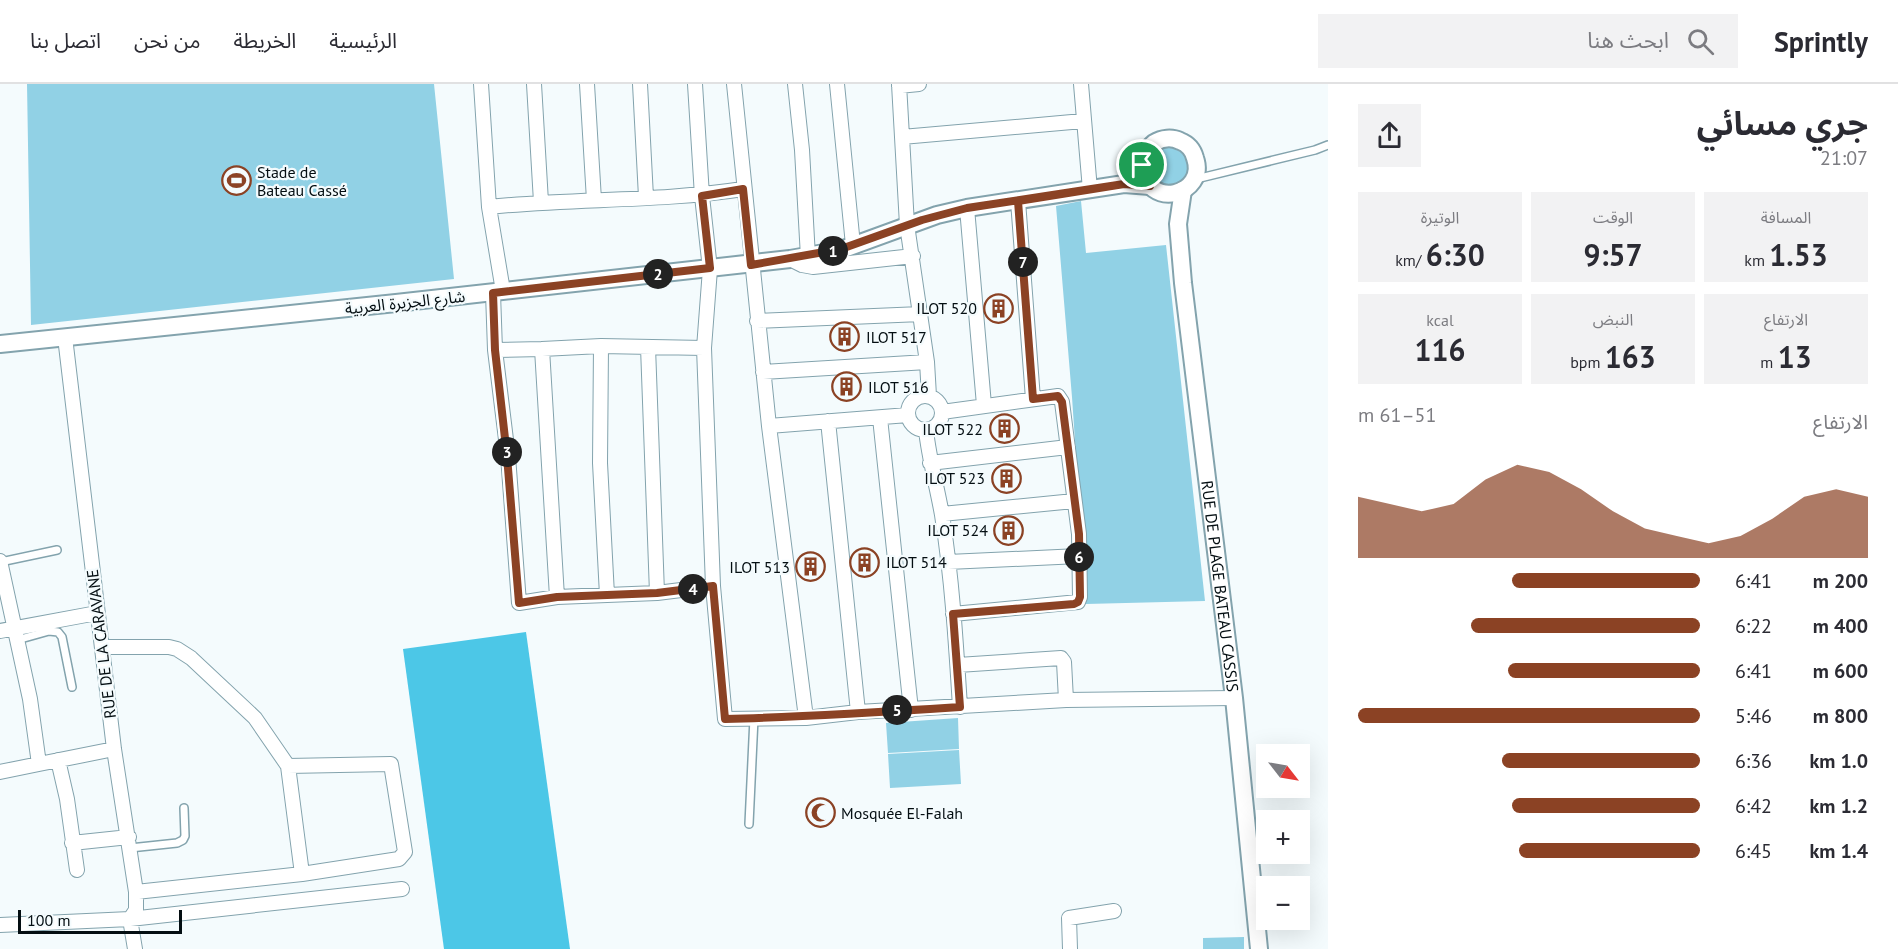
<!DOCTYPE html>
<html lang="ar">
<head>
<meta charset="utf-8">
<style>
	body { margin:0; font-family:"PT Sans","Noto Sans Arabic",sans-serif; background:#f2f2f3; color:#2b2b33; direction:rtl; height:100vh; display:flex; flex-direction:column; font-size:22px; white-space:nowrap }
	* { box-sizing:border-box; margin:0 }
	p { font-size:20px; color:#7c7c81 }
	.icon { flex:none; width:33px; height:33px; fill:none; stroke:currentColor; stroke-width:2; stroke-linecap:round; stroke-linejoin:round }
	.map { position:relative; flex:1; overflow:hidden; direction:ltr }
	.panel { display:flex; flex-direction:column; background:#fff; width:570px }
	.panel>* { flex:none }
	.needle { width:39px; rotate:121deg }
	.fabs { position:absolute; left:1256px; top:660px; display:grid; gap:12px }
	.fabs a { display:grid; place-items:center; width:54px; height:54px; border-radius:0px; background:#fff; box-shadow:0 6px 24px #0002; font-size:30px }
	.scale { position:absolute; left:18px; bottom:15px; width:164px; box-sizing:border-box; padding-left:6px; border:3px solid #040e12; border-top:0; font-size:16px; line-height:21px; white-space:nowrap; color:#040e12; -webkit-text-stroke:4px #f4fbfd; paint-order:stroke }
	.pin { position:absolute; display:grid; place-items:center; width:51px; height:51px; color:#fff; margin:-26px; border:3px solid #fff; border-radius:50%; box-shadow:0 2px 6px #0007 }
	.km { position:absolute; width:30px; height:30px; margin:-15px; border-radius:50%; background:#222; color:#fff; font-size:16px; line-height:30px; text-align:center }
	.round { display:grid; place-items:center; flex:none; width:63px; height:63px; border-radius:0px; background:#f2f2f3 }
	.summary { display:flex; align-items:center; justify-content:space-between; height:102px; padding:0 30px }
	h1 { font-size:33px; font-weight:700; line-height:45px }
	.metrics { display:grid; grid-template-columns:repeat(3,1fr); gap:9px; height:102px; padding:6px 30px }
	.metrics div { display:grid; align-content:center; border-radius:0px; background:#f2f2f3; text-align:center }
	.metrics b { font-size:30px; font-weight:700 }
	.metrics small { font-size:16px; font-weight:400 }
	.metrics p { font-size:16px }
	.chart { height:168px; padding:12px 30px }
	.chart p { display:flex; justify-content:space-between }
	.chart svg { width:100%; height:108px; margin-top:6px; fill:#8b4224; opacity:.7 }
	ul { padding:0 30px; list-style:none; font-size:20px }
	li { display:grid; grid-template-columns:96px 72px 1fr; align-items:center; height:45px }
	li i { height:15px; border-radius:8px; background:#8b4224 }
	header { display:flex; align-items:center; gap:36px; box-sizing:border-box; height:84px; padding:0 30px; background:#fff; border-bottom:2px solid #e1e1e2 }
	header strong { font-size:28px }
	nav { display:flex; gap:33px; margin-inline-start:auto; font-size:21px }
	.search { width:420px; height:54px; background:#f2f2f3; display:flex; align-items:center; gap:15px; box-sizing:border-box; padding:0 21px; border-radius:0px; color:#7c7c81; font-size:22px }
	main { display:flex; flex:1; min-height:0 }
	.map>svg:first-child { display:block }
	.green { fill:#91d1e5 }
	.forest { fill:#4cc7e7 }
	.lines { fill:none; stroke-linecap:round; stroke-linejoin:round }
	.service-casing { stroke:#83a3ad; stroke-width:10 }
	.minor-casing { stroke:#83a3ad; stroke-width:16 }
	.tertiary-casing { stroke:#83a3ad; stroke-width:20 }
	.service { stroke:#fff; stroke-width:7 }
	.minor { stroke:#fff; stroke-width:14 }
	.tertiary { stroke:#fff; stroke-width:16 }
	.route-casing { stroke:#fff; stroke-width:12 }
	.route { stroke:#8b4224; stroke-width:8 }
	.labels { text-anchor:middle; stroke-width:4.5; stroke-linejoin:round; paint-order:stroke }
	.poi-label { font-size:16px; fill:#040e12; stroke:#f4fbfd; text-anchor:start }
	.street-label { font-size:16px; fill:#040e12; stroke:#f4fbfd }
</style>
</head>
<body>
<header>
<strong>Sprintly</strong>
<div class="search"><svg class="icon" aria-label="search" viewBox="0 0 24 24"><circle cx="10" cy="10" r="6"/><path d="M15 15l6 6"/></svg>ابحث هنا</div>
<nav><a>الرئيسية</a><a>الخريطة</a><a>من نحن</a><a>اتصل بنا</a></nav>
</header>
<main>
<section class="panel">
<div class="summary"><div><h1>جري مسائي</h1><p>21:07</p></div><a class="round"><svg class="icon" aria-label="share" viewBox="0 0 24 24"><path d="M12 15V3M7 8l5-5 5 5M5 13v7h14v-7"/></svg></a></div>
<div class="metrics">
<div><p>المسافة</p><b>1.53<small> km</small></b></div>
<div><p>الوقت</p><b>9:57</b></div>
<div><p>الوتيرة</p><b>6:30<small> /km</small></b></div>
</div>
<div class="metrics">
<div><p>الارتفاع</p><b>13<small> m</small></b></div>
<div><p>النبض</p><b>163<small> bpm</small></b></div>
<div><p>kcal</p><b>116</b></div>
</div>
<div class="chart"><p><span>الارتفاع</span>51–61 m</p>
<svg viewBox="0 0 160 44" preserveAspectRatio="none"><path d="M0 44V19L10 22L20 25L30 22L40 12L50 6L60 9L70 16L80 25L90 32L100 35L110 38L120 35L130 28L140 19L150 16L160 19V44z"/></svg>
</div>
<ul>
<li><b>200 m</b>6:41<i style="width:55%"></i></li>
<li><b>400 m</b>6:22<i style="width:67%"></i></li>
<li><b>600 m</b>6:41<i style="width:56%"></i></li>
<li><b>800 m</b>5:46<i style="width:100%"></i></li>
<li><b>1.0 km</b>6:36<i style="width:58%"></i></li>
<li><b>1.2 km</b>6:42<i style="width:55%"></i></li>
<li><b>1.4 km</b>6:45<i style="width:53%"></i></li>
</ul>
</section>
<div class="map">
<svg width="1328" height="865" viewBox="0 0 1328 865">
	<rect width="100%" height="100%" fill="#f4fbfd"/>
	<path class="green" d="M27 0H434L454 195 31 241Z
		M1150 82a19 19 0 1 1 38 0a19 19 0 1 1-38 0Z
		M1081 117 1086 169 1166 161 1205 517 1086 520 1072 313 1056 122Z
		M958 634 959 665 888 669 886 639Z
		M959 666 961 700 890 704 888 670Z
		M1244 853V865H1203V854Z"/>
	<path class="forest" d="M526 548 570 865H444L403 565Z"/>
	<g class="lines">
		<defs>
			<path id="service" d="M1196 95 1315 66 1328 61
				M0 478 57 466
				M17 556 49 547 58 548 62 553 72 603
				M749 740 754 634
				M130 764 177 759 183 756 185 752 184 724"/>
			<path id="minor" d="M481 0 489 123 503 207
				M534 0 541 118
				M587 0 594 116
				M640 0 646 113
				M695 0 702 112 710 185 704 264 713 502 725 635 806 634 858 628 1066 616 1234 614
				M734 0 769 342 806 634
				M795 0 802 66 808 173
				M837 0 853 161
				M899 0 907 141 927 278 929 312
				M1081 0 1090 106
				M899 2 919 0
				M902 53 1083 37
				M1018 117 1033 315
				M489 123C574 114 659 118 743 105
				M967 124 984 321
				M790 175 802 181 813 183 913 172
				M493 209 495 266 508 372 519 519 557 513 657 509 713 502
				M757 237 921 230
				M65 253 114 665 136 808V826L130 835 135 865
				M601 262 600 379 607 511
				M648 263 657 509
				M495 266 542 265
				M763 288 927 278
				M908 329a17 17 0 1 1 34 0a17 17 0 1 1-34 0Z
				M942 328 1058 312 1062 318 1079 450 1080 513 1078 518 953 530
				M880 334 911 626
				M828 337 858 628
				M769 342 908 331
				M926 346C929 375 937 402 942 431 952 494 956 559 960 623
				M930 379 1068 363
				M942 430 1074 417
				M0 477 30 615 39 680 114 665
				M948 478 1079 472
				M557 513 542 265 601 262 704 264
				M0 547 97 529
				M102 563H169L177 565 191 574 255 634 288 682 391 680 405 768 399 775 302 790 136 808
				M958 581 1061 574 1064 578 1066 616
				M58 676 67 715 77 786
				M288 682 302 790
				M0 688 39 680
				M72 759 129 753
				M0 841 130 835 402 805
				M1070 865 1069 834 1114 827"/>
			<g id="tertiary">
				<path d="M1124 100C1130 95 1136 90 1140 83 1145 74 1145 66 1154 59 1162 54 1172 53 1180 57 1188 60 1193 66 1195 74 1208 111 1146 128 1142 81"/>
				<path id="s1" d="M1183 106 1178 140 1183 199 1234 614 1259 865"/>
				<path d="M0 260 396 219 790 175 841 166 937 131 967 124 1124 100 1150 102"/>
			</g>
		</defs>
		<use href="#service" class="service-casing"/>
		<use href="#minor" class="minor-casing"/>
		<use href="#tertiary" class="tertiary-casing"/>
		<use href="#service" class="service"/>
		<use href="#minor" class="minor"/>
		<use href="#tertiary" class="tertiary"/>
	</g>
	<g class="lines">
		<defs>
			<path id="route" d="M1142 81 1124 100 967 124 922 136 841 165 751 181 743 105 702 112 710 184 493 209 495 266 507 372 519 519 557 513 657 509 713 502 725 635C804 633 882 628 960 623L953 530 1074 520 1078 518 1080 513 1079 450 1062 318 1058 312 1033 315 1018 117 1124 100 1150 102 1145 96 1142 81"/>
		</defs>
		<use href="#route" class="route-casing"/>
		<use href="#route" class="route"/>
	</g>
	<defs>
		<symbol id="stadium-ring" viewBox="-11 -11 22 22"><circle r="9.5" fill="#f4fbfd" stroke="#8b4224" stroke-width="1.5"/><path d="M0-5a6.5 5 0 1 0 0 10a6.5 5 0 1 0 0-10ZM-3.5-1.8h7v3.6h-7Z" fill="#8b4224"/></symbol>
		<symbol id="building-ring" viewBox="-11 -11 22 22"><circle r="9.5" fill="#f4fbfd" stroke="#8b4224" stroke-width="1.5"/><path d="M-4-6H4V6H1V3H-1V6H-4ZM-2.5-4.3h1.7v1.8h-1.7ZM.8-4.3h1.7v1.8H.8ZM-2.5-1h1.7V.8h-1.7ZM.8-1h1.7V.8H.8Z" fill="#8b4224"/></symbol>
		<symbol id="mosque-ring" viewBox="-11 -11 22 22"><circle r="9.5" fill="#f4fbfd" stroke="#8b4224" stroke-width="1.5"/><path d="M3.5-4.9A6 6 0 1 0 3.5 4.9A5 5 0 1 1 3.5-4.9Z" fill="#8b4224"/></symbol>
	</defs>
	<g fill-rule="evenodd">
		<use href="#stadium-ring" x="220" y="80" width="33" height="33"/>
		<use href="#building-ring" x="982" y="208" width="33" height="33"/>
		<use href="#building-ring" x="828" y="236" width="33" height="33"/>
		<use href="#building-ring" x="830" y="286" width="33" height="33"/>
		<use href="#building-ring" x="988" y="328" width="33" height="33"/>
		<use href="#building-ring" x="990" y="378" width="33" height="33"/>
		<use href="#building-ring" x="992" y="430" width="33" height="33"/>
		<use href="#building-ring" x="848" y="462" width="33" height="33"/>
		<use href="#building-ring" x="794" y="466" width="33" height="33"/>
		<use href="#mosque-ring" x="804" y="712" width="33" height="33"/>
	</g>
	<g class="labels">
		<g class="poi-label">
			<text x="257" y="94">Stade de<tspan x="257" dy="18">Bateau Cassé</tspan></text>
			<text x="977" y="230" text-anchor="end">ILOT 520</text>
			<text x="866" y="259">ILOT 517</text>
			<text x="868" y="309">ILOT 516</text>
			<text x="983" y="351" text-anchor="end">ILOT 522</text>
			<text x="985" y="400" text-anchor="end">ILOT 523</text>
			<text x="988" y="452" text-anchor="end">ILOT 524</text>
			<text x="886" y="484">ILOT 514</text>
			<text x="790" y="489" text-anchor="end">ILOT 513</text>
			<text x="841" y="735">Mosquée El-Falah</text>
		</g>
		<g class="street-label">
			<text transform="translate(405 218) rotate(-6)" y="6">شارع الجزيرة العربية</text>
			<text dy="6" stroke="none"><textPath href="#s1" startOffset="399">RUE DE PLAGE BATEAU CASSIS</textPath></text>
			<text transform="translate(101 560) rotate(-97)" y="6">RUE DE LA CARAVANE</text>
		</g>
	</g>
</svg>
<div class="fabs">
<a><svg class="needle" viewBox="-14 -14 28 28"><path d="M0-13l5 13h-10z" fill="#e53935"/><path d="M0 13l5-13h-10z" fill="#7c7c81"/></svg></a>
<a>+</a>
<a>−</a>
</div>
<div class="scale">100 m</div>
<div class="pin" style="left:1142px;top:81px;background:#1e9e55"><svg class="icon" aria-label="arrive" viewBox="0 0 24 24"><path d="M6 21V4h12l-3 4 3 4H6"/></svg></div>
<b class="km" style="left:833px;top:167px">1</b>
<b class="km" style="left:658px;top:190px">2</b>
<b class="km" style="left:507px;top:368px">3</b>
<b class="km" style="left:693px;top:505px">4</b>
<b class="km" style="left:897px;top:626px">5</b>
<b class="km" style="left:1079px;top:473px">6</b>
<b class="km" style="left:1023px;top:178px">7</b>
</div>
</main>
</body>
</html>
